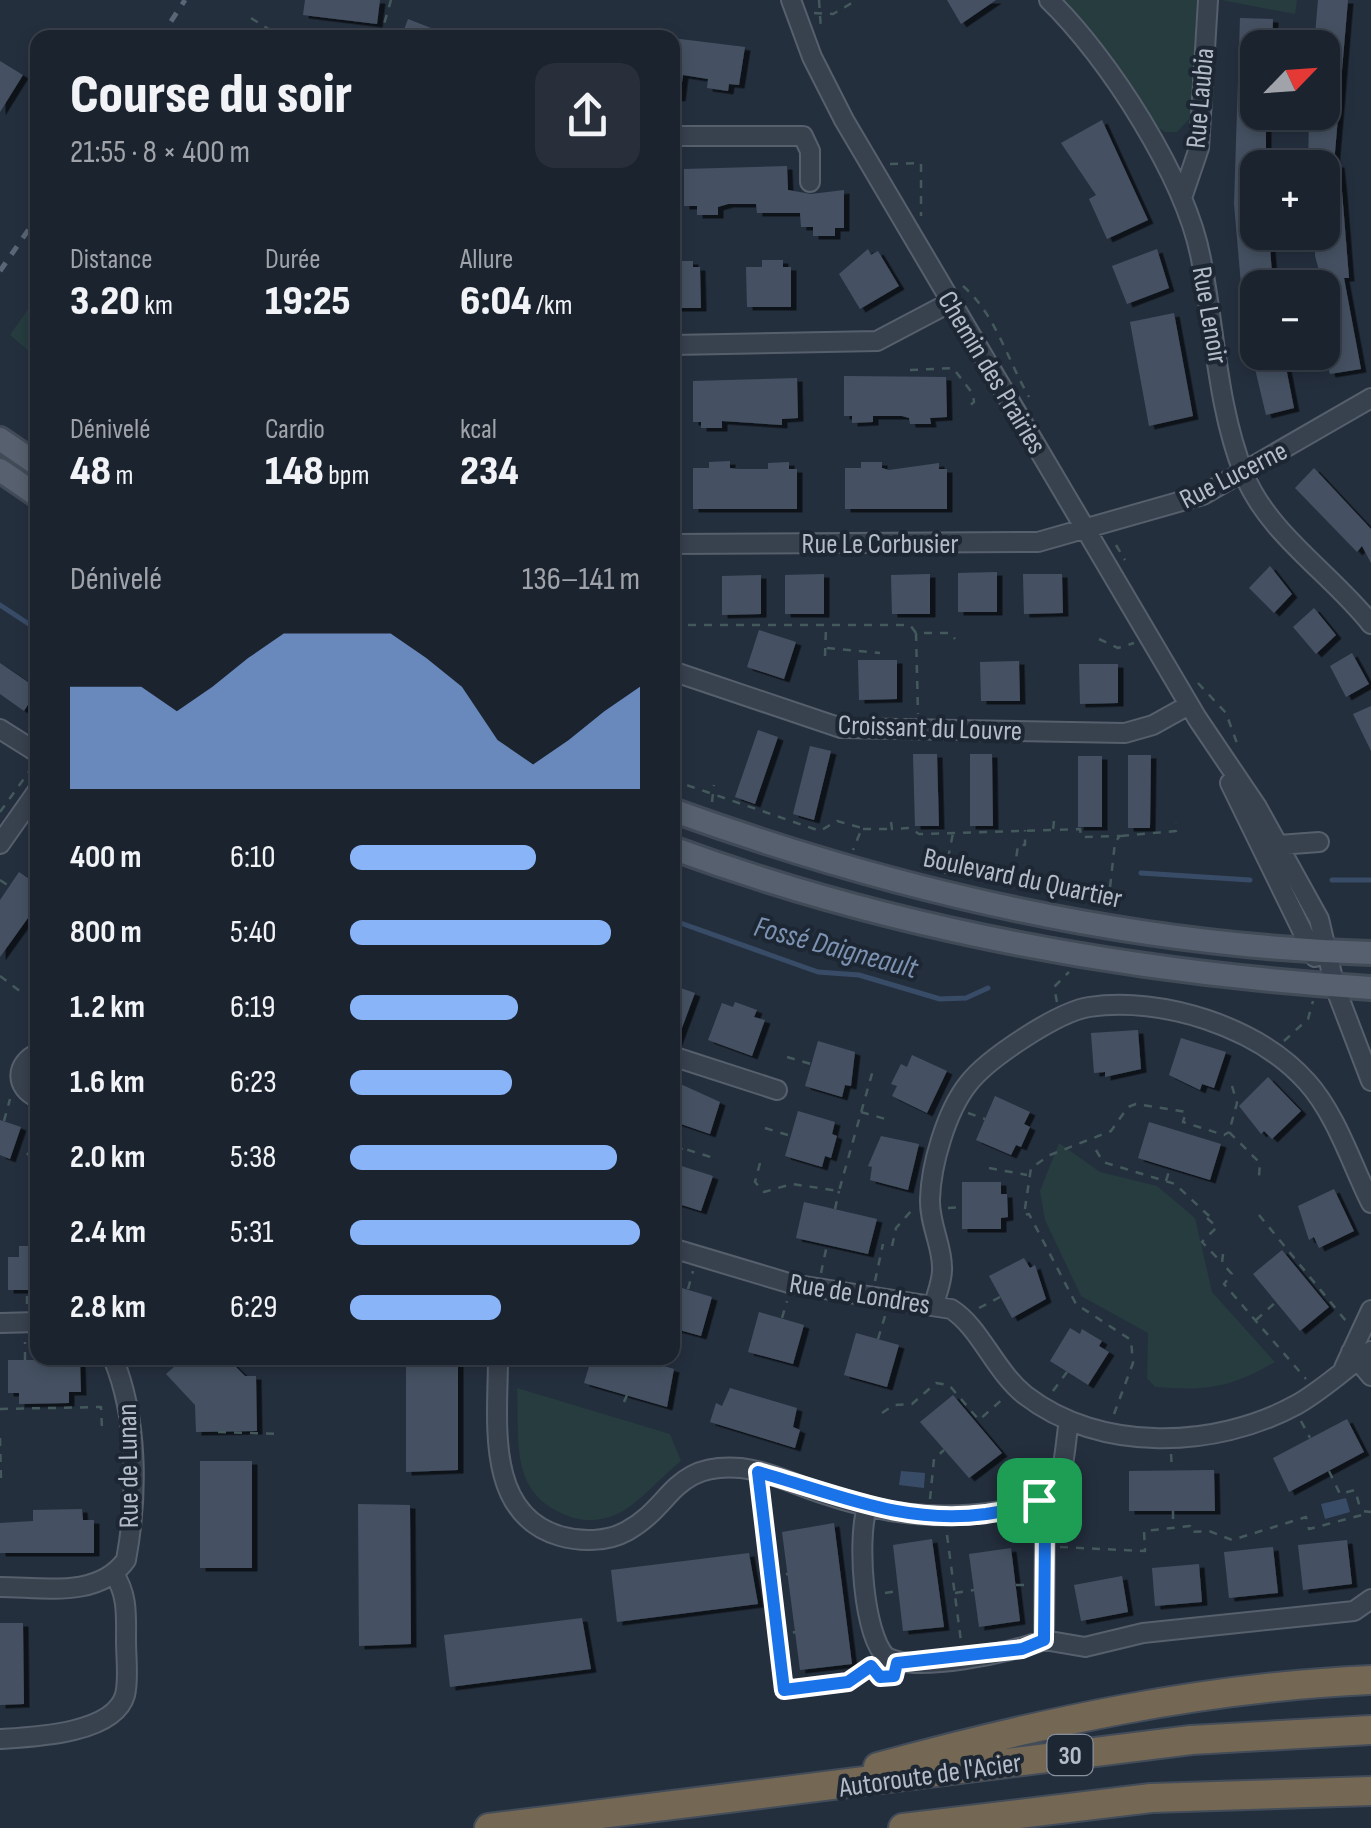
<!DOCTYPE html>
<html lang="fr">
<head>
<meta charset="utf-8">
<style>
	body { margin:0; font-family:"Sofia Sans Condensed",sans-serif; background:#282f3a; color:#f1f3f6; height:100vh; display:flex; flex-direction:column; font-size:38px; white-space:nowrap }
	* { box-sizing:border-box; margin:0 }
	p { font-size:32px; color:#a0a4aa }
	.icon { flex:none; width:55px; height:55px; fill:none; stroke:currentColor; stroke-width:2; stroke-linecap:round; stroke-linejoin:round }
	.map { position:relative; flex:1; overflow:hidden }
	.sheet { position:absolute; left:30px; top:30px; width:650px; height:1335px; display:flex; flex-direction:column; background:#1b232e; border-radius:20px; box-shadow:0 5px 15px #0003,0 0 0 2px #39404a }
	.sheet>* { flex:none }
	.needle { width:65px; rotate:65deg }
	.controls { position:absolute; left:1240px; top:30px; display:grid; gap:20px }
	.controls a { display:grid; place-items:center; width:100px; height:100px; border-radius:20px; background:#1b232e; box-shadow:0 5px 15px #0003,0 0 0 2px #39404a; font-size:50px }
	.pin { position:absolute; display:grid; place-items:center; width:85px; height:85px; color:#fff; margin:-42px; border-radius:20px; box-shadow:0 5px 15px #0006 }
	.round { display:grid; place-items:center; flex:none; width:105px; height:105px; border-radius:20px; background:#282f3a }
	.summary { display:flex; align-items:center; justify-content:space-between; height:170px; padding:0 40px }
	h1 { font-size:55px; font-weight:800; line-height:75px }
	.stats { display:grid; grid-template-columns:repeat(3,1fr); gap:15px; height:170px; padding:10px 40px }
	.stats div { display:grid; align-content:center }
	.stats b { font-size:42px; font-weight:800 }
	.stats small { font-size:28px; font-weight:400 }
	.stats p { font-size:28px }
	.chart { height:280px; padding:20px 40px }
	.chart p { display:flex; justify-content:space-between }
	.chart svg { width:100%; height:180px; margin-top:10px; fill:#8ab4f8; opacity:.7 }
	ul { padding:0 40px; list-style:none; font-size:32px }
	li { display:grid; grid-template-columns:160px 120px 1fr; align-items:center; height:75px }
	li i { height:25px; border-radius:12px; background:#8ab4f8 }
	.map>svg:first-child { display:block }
	.green { fill:#263c3f }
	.water { fill:#394c67 }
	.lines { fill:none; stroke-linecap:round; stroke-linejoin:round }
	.stream { stroke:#394c67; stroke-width:5 }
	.building { fill:#455162; filter:url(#shadow) }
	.minor-casing { stroke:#565f6c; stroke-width:22 }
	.major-casing { stroke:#414a57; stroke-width:28 }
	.highway-casing { stroke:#434c59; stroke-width:32 }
	.path { stroke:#44595c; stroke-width:2.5; stroke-dasharray:8 8; stroke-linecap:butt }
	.minor { stroke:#38414e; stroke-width:18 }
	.major { stroke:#56606e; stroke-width:22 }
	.highway { stroke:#746855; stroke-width:28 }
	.rail { stroke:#5a6575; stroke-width:5; stroke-dasharray:10 10; stroke-linecap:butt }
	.route-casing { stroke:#fff; stroke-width:20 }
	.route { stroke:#1a73e8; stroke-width:12 }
	.labels { text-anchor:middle; stroke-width:8; stroke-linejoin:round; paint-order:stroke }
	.shield { fill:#1d2633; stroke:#878f9c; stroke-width:2.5 }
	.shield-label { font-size:25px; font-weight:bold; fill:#b4bcc9 }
	.street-label { font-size:28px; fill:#b4bcc9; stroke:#1d2633 }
	.water-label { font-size:30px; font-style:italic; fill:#7c92b1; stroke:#1d2633 }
</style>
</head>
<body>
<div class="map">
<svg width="1371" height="1828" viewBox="0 0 1371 1828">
	<defs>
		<filter id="shadow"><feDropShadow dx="5.5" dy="3.5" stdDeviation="0" flood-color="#0009"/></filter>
	</defs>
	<rect width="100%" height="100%" fill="#242f3e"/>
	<path class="green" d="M1063 0H1197L1190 118 1177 132H1165L1152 124 1123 73Z
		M1221 0H1297L1295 14Z
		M37 296V358L10 335Z
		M1059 1143 1100 1172 1157 1186 1195 1218 1212 1292 1275 1362C1230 1388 1207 1391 1155 1387L1147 1378 1148 1333 1081 1296 1045 1220 1040 1191Z
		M517 1388 670 1434 681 1461C662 1476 643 1499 623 1511 606 1520 589 1523 571 1517 508 1495 520 1443 517 1388Z"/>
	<path class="water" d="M901 1471 925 1473 924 1488 899 1485Z
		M1346 1498 1350 1512 1325 1519 1321 1504Z"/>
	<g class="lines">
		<path class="stream" d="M0 605 38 630
			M1141 873 1250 880
			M1332 880H1371
			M672 920 818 972 859 975 940 999 966 998 988 988"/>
	</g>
	<path class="building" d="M305 0H380L377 24 303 15Z
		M947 0H996L961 24Z
		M1318 0H1348L1334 164H1339L1342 191 1349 278H1344L1361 369 1330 374 1322 348V281L1315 256V232H1322V168H1308L1309 117 1322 116V48H1314Z
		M1240 18 1273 19 1272 48H1258V120H1266V158L1258 157V232H1269L1273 288H1258L1255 336 1242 296 1234 204Z
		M408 19 454 37V38H401Z
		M672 38 745 47 739 85 729 84 728 91 707 88 708 79 683 75 680 98 672 97Z
		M0 61 23 75 0 112Z
		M1102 120 1148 220 1107 239 1089 199 1096 195 1061 143Z
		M787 166 788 190 811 194 844 190V228H835V236H813V227H801L800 213H757L756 204H728L718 207V215H697V206H684V169Z
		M868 249 871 255 878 251 899 286 860 309 839 274Z
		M1157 249 1169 288 1127 304 1112 266Z
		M762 260H783V267H791V307H747L746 267H762Z
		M672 261H693V267H700L701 308H672Z
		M1174 313 1193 416 1149 426 1130 322Z
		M1251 352H1283L1294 408 1266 415Z
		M844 376 946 377 947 417 930 418 931 424H910L909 418 902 416H873V422L852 423V416H844Z
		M797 378 798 418 782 419V425L722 421V428H701V422H693V381Z
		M730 461V468L738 469H768V463L789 462V469H797V509H693V468H709V462Z
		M861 462H882V468L889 470 939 463V469H947V509H845V468H861Z
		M1314 468 1371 529V563L1362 546 1357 552 1295 488Z
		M1270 566 1292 594 1274 613 1249 588Z
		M997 572V612H958V573Z
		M824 574V614H785V575Z
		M930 574V614H892L891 575Z
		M1023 574H1062L1063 613 1024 614Z
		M761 575V614L722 615V576Z
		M1314 608 1336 635 1316 654 1293 627Z
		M759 630 796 642 784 679 747 667Z
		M1352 653 1369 684 1346 697 1330 666Z
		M858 660H897V699L859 700Z
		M1019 661 1020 701H981L980 662Z
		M0 663 38 689 24 711 0 694Z
		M1079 664H1118V703L1080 704Z
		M1371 706V751L1353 714Z
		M758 730 778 737 755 804 735 797Z
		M810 746 831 751 814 820 793 814Z
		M913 754H937L939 826H915Z
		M970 754H992L993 826H970Z
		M1128 755H1151L1150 828H1128Z
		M1078 756H1102V827H1078Z
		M19 872 38 885V904L0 957V900Z
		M672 985 695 993 676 1044H672Z
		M735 1002 757 1010 754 1017 765 1020 752 1056 708 1040 722 1003 733 1007Z
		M1138 1030 1141 1069 1105 1077V1072L1094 1073 1091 1033Z
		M1181 1038 1226 1052 1214 1088 1202 1084 1200 1090 1169 1075Z
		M818 1041 855 1052 851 1086 845 1085 842 1097 805 1086Z
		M912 1055 947 1071 927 1113 892 1096 897 1086 891 1084 901 1064 907 1067Z
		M1268 1077 1301 1111 1272 1139 1264 1131 1261 1134 1239 1106Z
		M676 1082 720 1102 710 1134 672 1121Z
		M995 1096 1030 1112 1024 1124 1030 1127 1021 1147 1016 1145 1011 1155 976 1140Z
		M798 1111 835 1122 832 1134 837 1136 831 1158 825 1156 822 1167 785 1156Z
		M0 1120 21 1127 10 1159 0 1155Z
		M1149 1122 1221 1144 1210 1180 1138 1158Z
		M881 1136 919 1144 908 1190 870 1180 872 1167 868 1166Z
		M672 1163 713 1176 701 1211 672 1202Z
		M962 1182H1001V1194H1007L1008 1217 1001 1218V1229H962Z
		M1334 1189 1354 1231 1319 1248 1314 1237 1309 1240 1298 1206Z
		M804 1202 877 1219 868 1254 796 1238Z
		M19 1246H31V1254H38V1290H8V1257H19Z
		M1282 1250 1329 1307 1300 1331 1253 1274Z
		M1024 1258 1030 1268 1035 1265 1046 1299 1012 1318 989 1276Z
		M672 1285 712 1297 701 1336 672 1328Z
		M759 1312 804 1325 793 1364 748 1352Z
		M1070 1328 1080 1334 1082 1329 1102 1341 1099 1346 1109 1352 1088 1385 1050 1361Z
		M856 1333 899 1345 887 1387 844 1375Z
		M184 1358H227L245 1376H256L257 1431 196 1432 195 1405 166 1374Z
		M406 1358H458V1470L406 1472Z
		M598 1358H637L674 1369 667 1407 584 1383 590 1363 596 1365Z
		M8 1360H80L81 1392H69V1403L19 1404V1393H8Z
		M730 1388 797 1408 793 1427 800 1430 795 1448 710 1422 716 1403 722 1406Z
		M953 1395 1002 1453 969 1478 920 1422Z
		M1347 1419 1364 1452 1289 1492 1273 1458Z
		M200 1461H252V1568H200Z
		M1214 1470 1215 1511H1129V1471Z
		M358 1504 410 1505 411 1644 359 1646Z
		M82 1509 83 1520H94V1553H0V1523L33 1521V1510Z
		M834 1523 852 1664 800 1670 782 1532Z
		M932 1539 944 1627 903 1631 893 1545Z
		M1347 1540 1352 1584 1303 1590 1298 1545Z
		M1273 1547 1278 1593 1229 1598 1224 1552Z
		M1011 1548 1020 1621 979 1627 969 1554Z
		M749 1553 758 1604 617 1622 611 1570Z
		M1199 1564 1202 1602 1155 1606 1152 1568Z
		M1122 1576 1128 1612 1081 1621 1074 1585Z
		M582 1618 591 1669 450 1687 444 1635Z
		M0 1623H23L24 1704 0 1705Z"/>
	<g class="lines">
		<defs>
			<path id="minor" d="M791 0 812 57 844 120 1197 718 1257 807 1319 919 1335 987 1371 1081
				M1049 0C1108 57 1186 178 1201 259 1215 329 1217 407 1244 474 1268 534 1332 574 1371 624
				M672 136H803L810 151V182
				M1183 195 1199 148 1208 0
				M672 345 877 341 951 302
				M672 544 1038 542 1203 495 1371 398
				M672 671 841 728 1125 733 1153 725 1189 705
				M0 729 38 753
				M1230 783 1315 957
				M0 844 38 790
				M1279 845 1319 842
				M38 1053C15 1063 14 1088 38 1098
				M672 1056 777 1090
				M672 1248 792 1284 951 1309C980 1327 994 1370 1025 1395 1100 1453 1215 1449 1296 1405 1323 1390 1345 1368 1371 1351
				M934 1304C937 1293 943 1279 942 1267 942 1245 929 1223 930 1199 931 1165 946 1112 968 1084 988 1058 1058 1012 1089 1007 1162 996 1258 1027 1307 1082 1336 1114 1352 1165 1371 1203
				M0 1323 38 1322
				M1351 1352 1371 1376
				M498 1358C498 1419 484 1514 560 1536 581 1542 607 1542 627 1531 673 1506 672 1462 741 1468 768 1471 796 1485 821 1493 882 1514 937 1521 1000 1511 1020 1508 1042 1505 1054 1487 1066 1469 1065 1442 1069 1421
				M1344 1368 1371 1310
				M1039 1500 1045 1527 1044 1640 1085 1647 1143 1633 1354 1611 1371 1599
				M867 1508C857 1539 863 1634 886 1657 916 1673 1011 1653 1044 1640
				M0 1587C42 1587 98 1599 126 1560 138 1495 138 1419 113 1358
				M0 1739C33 1737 114 1734 125 1695 129 1679 126 1658 126 1641 126 1616 128 1595 114 1574"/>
			<path id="major" d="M0 439 38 465
				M0 470 38 496
				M672 810C896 891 1133 946 1371 953
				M672 848C898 931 1132 973 1371 988"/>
			<path id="highway" d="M878 1767C1039 1723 1204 1687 1371 1680
				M489 1828 1191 1740 1371 1730
				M903 1828 1151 1798 1371 1791"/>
		</defs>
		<use href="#minor" class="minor-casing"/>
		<use href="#major" class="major-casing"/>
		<use href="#highway" class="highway-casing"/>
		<path class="path" d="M819 0 821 30
			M814 13 833 14 857 0
			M251 18 270 30 327 38
			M380 38 391 0
			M890 164 921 163V216
			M963 286C996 315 1007 359 1029 397
			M910 370 953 368 973 394 974 402 967 408
			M1116 545 1125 560
			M672 625H910L916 633H950L955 639
			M916 633 918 714
			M1099 639 1118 648 1134 643
			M827 648 880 653
			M825 656 826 627
			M1198 683 1226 713 1238 746
			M672 775 675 769
			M672 780 820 831 837 821 862 828 853 850
			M712 802 714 785
			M0 812 31 769
			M1054 821 1053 830 1080 829 1081 837 1120 836 1115 842 1108 906
			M891 822 892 829 910 828 919 834 1053 830
			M863 829H890
			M1121 836 1176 831V822
			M945 874 953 833
			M0 880 9 886
			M1012 888 1018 845H1025V830
			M0 976 21 992
			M1057 1002 1054 987 1069 972
			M1284 1041 1308 1019 1313 1001
			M787 1057 811 1064
			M1232 1086 1237 1103 1229 1132 1260 1163 1259 1176
			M861 1112 889 1120
			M968 1113 985 1119
			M4 1121 10 1099
			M765 1128 791 1136
			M672 1133 676 1123
			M672 1145 714 1158
			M1096 1150 1103 1162 1175 1184 1208 1215 1217 1217
			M27 1153 36 1164 38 1192
			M760 1163 755 1182 764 1192 792 1184 839 1191 873 1070
			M678 1165 682 1148
			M989 1168 1027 1175
			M1166 1181 1170 1168
			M948 1208 962 1207
			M835 1209 839 1191
			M1259 1215 1346 1321
			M1207 1218 1217 1227 1202 1242 1221 1262
			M892 1246 896 1228 912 1210
			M1223 1254 1222 1263 1232 1274 1224 1284 1306 1379
			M821 1273 827 1245
			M875 1281 883 1244
			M688 1289 693 1271
			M27 1304V1290
			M979 1308 1000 1297
			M782 1318 787 1301
			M1256 1320 1276 1302
			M878 1339 885 1316
			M178 1358 181 1360
			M25 1360V1342
			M61 1360V1358
			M1053 1391 1067 1372
			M624 1402 627 1395
			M0 1409 101 1407 102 1429
			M882 1413 894 1405 912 1404 936 1383 949 1385 979 1420 1005 1397
			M1114 1414 1133 1363 1131 1340 1076 1304 1029 1214 1024 1215 1031 1168 1050 1155 1111 1131 1128 1107 1136 1104 1186 1112 1183 1122 1224 1135 1229 1132
			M1301 1421 1310 1438
			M218 1432 281 1434
			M0 1438 1 1479
			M1171 1454 1172 1470
			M1329 1471 1340 1494 1355 1490 1361 1511
			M760 1489 784 1690 849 1682 871 1666 880 1677H892
			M930 1499 934 1459 944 1450
			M1173 1511V1528
			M947 1535 961 1641
			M1060 1547 1145 1551 1144 1531 1190 1526 1191 1532 1209 1531 1232 1540 1306 1517 1309 1529 1362 1515 1361 1511 1371 1512
			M770 1576 788 1574
			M1016 1585H1029
			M885 1593 898 1591
			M955 1593 974 1590
			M777 1635 796 1632"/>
		<use href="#minor" class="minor"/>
		<use href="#major" class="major"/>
		<use href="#highway" class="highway"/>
		<path class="rail" d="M160 38 185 0
			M0 271 38 216"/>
	</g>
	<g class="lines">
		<defs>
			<path id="route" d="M758 1472C837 1494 903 1525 986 1514 1004 1511 1024 1509 1039 1500L1045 1527 1044 1640 1022 1649 897 1663 894 1676 880 1677 871 1666 848 1682 784 1690Z"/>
		</defs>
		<use href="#route" class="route-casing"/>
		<use href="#route" class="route"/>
	</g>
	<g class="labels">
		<rect class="shield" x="1047.5" y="1735" width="45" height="40" rx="8"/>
		<g class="shield-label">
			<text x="1070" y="1764">30</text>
		</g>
		<g class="street-label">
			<text transform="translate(1199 98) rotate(-85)" y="10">Rue Laubia</text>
			<text transform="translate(1211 315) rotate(80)" y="10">Rue Lenoir</text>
			<text transform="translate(993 372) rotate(59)" y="10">Chemin des Prairies</text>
			<text transform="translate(1233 474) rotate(-27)" y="10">Rue Lucerne</text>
			<text x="880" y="553">Rue Le Corbusier</text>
			<text transform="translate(930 727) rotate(2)" y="10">Croissant du Louvre</text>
			<text transform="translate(1023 877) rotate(12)" y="10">Boulevard du Quartier</text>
			<text transform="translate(860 1293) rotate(9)" y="10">Rue de Londres</text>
			<text transform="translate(127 1466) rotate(-91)" y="10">Rue de Lunan</text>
			<text transform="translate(930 1774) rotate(-8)" y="10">Autoroute de l'Acier</text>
		</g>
		<g class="water-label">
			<text transform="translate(836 947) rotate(15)" y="10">Fossé Daigneault</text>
		</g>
	</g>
</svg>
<div class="controls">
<a><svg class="needle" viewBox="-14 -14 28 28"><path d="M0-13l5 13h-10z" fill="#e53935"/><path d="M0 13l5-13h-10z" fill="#a0a4aa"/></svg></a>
<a>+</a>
<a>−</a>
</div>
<div class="pin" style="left:1039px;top:1500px;background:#1e9e55"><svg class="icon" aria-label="arrive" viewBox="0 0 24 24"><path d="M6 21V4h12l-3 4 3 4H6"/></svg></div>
<section class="sheet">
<div class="summary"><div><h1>Course du soir</h1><p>21:55 · 8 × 400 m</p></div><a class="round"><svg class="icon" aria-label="share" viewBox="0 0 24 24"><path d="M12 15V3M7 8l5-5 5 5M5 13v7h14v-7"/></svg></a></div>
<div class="stats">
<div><p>Distance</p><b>3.20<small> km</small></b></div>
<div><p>Durée</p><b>19:25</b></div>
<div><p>Allure</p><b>6:04<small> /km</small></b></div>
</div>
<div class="stats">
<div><p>Dénivelé</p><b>48<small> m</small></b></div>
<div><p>Cardio</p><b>148<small> bpm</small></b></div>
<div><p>kcal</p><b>234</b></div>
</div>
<div class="chart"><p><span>Dénivelé</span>136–141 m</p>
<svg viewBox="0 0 160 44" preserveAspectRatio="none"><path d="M0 44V19L10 19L20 19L30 25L40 19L50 12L60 6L70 6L80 6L90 6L100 12L110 19L120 32L130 38L140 32L150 25L160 19V44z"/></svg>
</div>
<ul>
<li><b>400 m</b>6:10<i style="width:64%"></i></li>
<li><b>800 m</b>5:40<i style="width:90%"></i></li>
<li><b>1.2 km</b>6:19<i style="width:58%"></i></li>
<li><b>1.6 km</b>6:23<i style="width:56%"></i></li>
<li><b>2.0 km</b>5:38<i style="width:92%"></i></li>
<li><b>2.4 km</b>5:31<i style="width:100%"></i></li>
<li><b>2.8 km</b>6:29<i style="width:52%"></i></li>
</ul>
</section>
</div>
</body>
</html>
